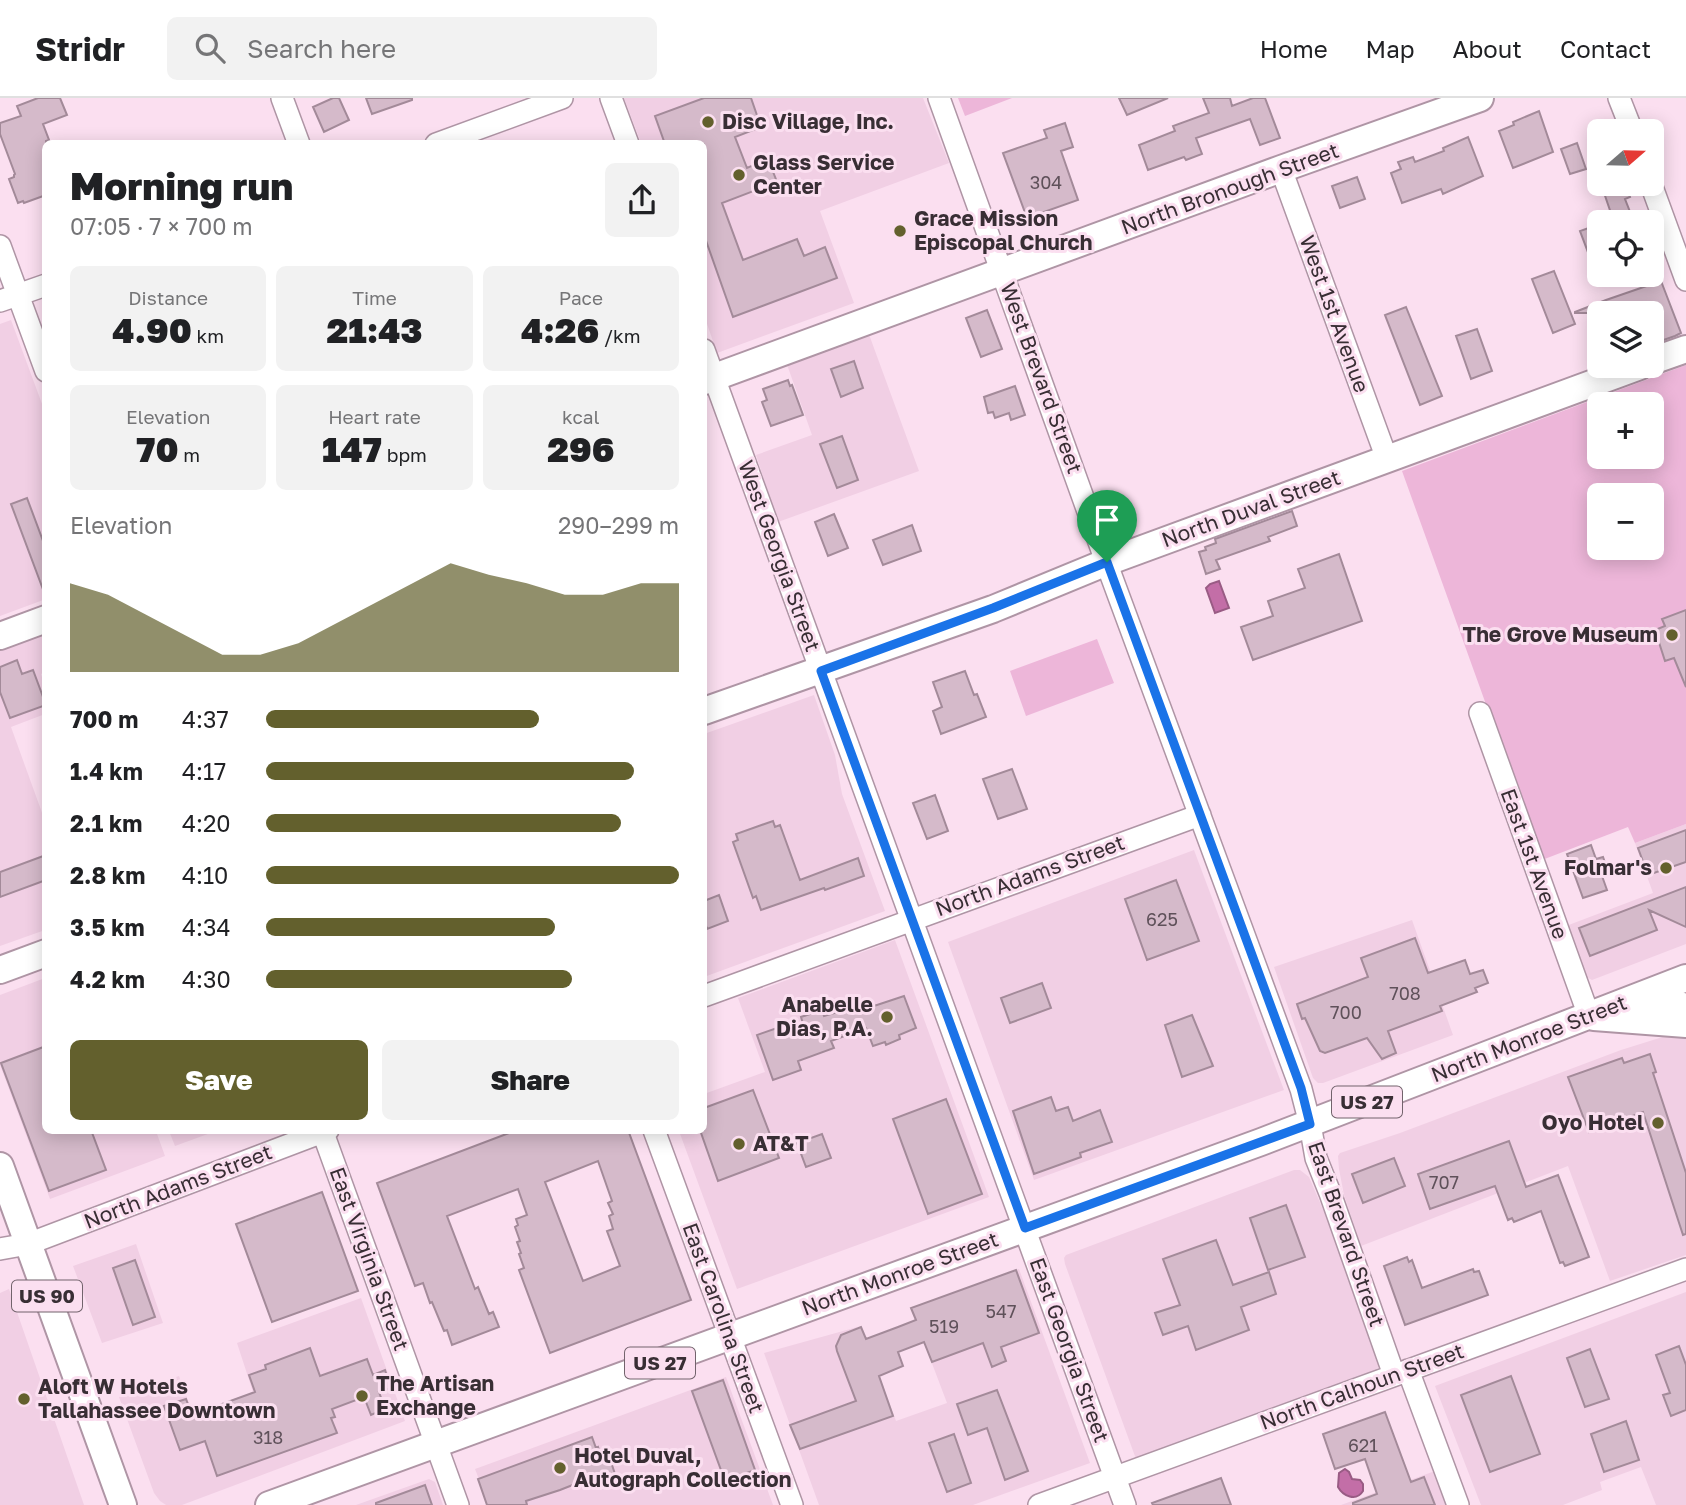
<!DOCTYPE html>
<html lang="en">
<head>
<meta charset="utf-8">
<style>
	body { margin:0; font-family:"Golos Text",sans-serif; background:#f2f2f2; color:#202124; height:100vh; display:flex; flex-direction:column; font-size:26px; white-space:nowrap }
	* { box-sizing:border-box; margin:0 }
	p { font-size:23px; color:#757577 }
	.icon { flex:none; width:38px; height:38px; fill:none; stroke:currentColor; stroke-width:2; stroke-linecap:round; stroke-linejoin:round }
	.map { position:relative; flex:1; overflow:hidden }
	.sheet { position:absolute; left:42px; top:42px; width:665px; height:994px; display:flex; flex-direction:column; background:#fff; border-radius:10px; box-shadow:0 4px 18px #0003 }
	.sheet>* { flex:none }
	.needle { width:46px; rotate:70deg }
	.tools { position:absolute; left:1587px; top:21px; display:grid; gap:14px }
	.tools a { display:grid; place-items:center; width:77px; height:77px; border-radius:10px; background:#fff; box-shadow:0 4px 18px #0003; font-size:35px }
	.pin { position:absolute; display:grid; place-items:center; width:60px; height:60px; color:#fff; margin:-72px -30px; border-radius:50% 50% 50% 0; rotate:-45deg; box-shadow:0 0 7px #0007 }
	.pin .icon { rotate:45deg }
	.round { display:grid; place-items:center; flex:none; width:74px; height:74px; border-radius:10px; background:#f2f2f2 }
	.summary { display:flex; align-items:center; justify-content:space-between; height:119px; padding:0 28px }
	h1 { font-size:38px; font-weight:800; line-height:52px }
	.figures { display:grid; grid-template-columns:repeat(3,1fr); gap:10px; height:119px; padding:7px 28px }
	.figures div { display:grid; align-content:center; border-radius:10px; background:#f2f2f2; text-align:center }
	.figures b { font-size:35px; font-weight:800 }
	.figures small { font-size:19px; font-weight:400 }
	.figures p { font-size:19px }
	.chart { height:196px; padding:14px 28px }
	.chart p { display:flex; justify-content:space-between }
	.chart svg { width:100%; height:126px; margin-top:7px; fill:#63602d; opacity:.7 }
	.primary-button { display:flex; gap:14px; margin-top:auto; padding:14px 28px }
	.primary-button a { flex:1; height:80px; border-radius:10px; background:#63602d; color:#fff; font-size:28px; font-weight:800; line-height:80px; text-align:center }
	.primary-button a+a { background:#f2f2f2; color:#202124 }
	ul { padding:0 28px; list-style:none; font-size:23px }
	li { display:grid; grid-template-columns:112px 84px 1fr; align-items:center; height:52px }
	li i { height:18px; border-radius:9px; background:#63602d }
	header { display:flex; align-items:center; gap:42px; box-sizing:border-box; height:98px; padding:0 35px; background:#fff; border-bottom:2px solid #e0e0e0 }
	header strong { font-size:33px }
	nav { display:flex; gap:38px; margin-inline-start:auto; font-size:24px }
	.search { width:490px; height:63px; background:#f2f2f2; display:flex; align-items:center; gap:18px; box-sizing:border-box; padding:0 24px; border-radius:10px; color:#757577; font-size:26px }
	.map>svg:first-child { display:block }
	.built { fill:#f1cfe4 }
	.green { fill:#edb6d9; fill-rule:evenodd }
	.water { fill:#c36ea7; stroke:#995b84; stroke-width:2 }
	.building { fill:#d5baca; stroke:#a38a99; stroke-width:2; fill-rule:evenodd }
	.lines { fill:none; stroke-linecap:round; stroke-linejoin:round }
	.minor-casing { stroke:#af95a5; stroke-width:24 }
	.major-casing { stroke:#af95a5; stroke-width:30 }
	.minor { stroke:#fff; stroke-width:21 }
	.major { stroke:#fff; stroke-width:26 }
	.route-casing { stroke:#fff; stroke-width:14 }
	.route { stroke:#1a73e8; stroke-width:9 }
	.poi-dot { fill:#63602d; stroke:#fbdff0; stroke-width:2.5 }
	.labels { text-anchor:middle; stroke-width:6; stroke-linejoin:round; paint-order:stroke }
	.number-label { font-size:18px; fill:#5f515a }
	.shield { fill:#fbdff0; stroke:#72636c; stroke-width:2 }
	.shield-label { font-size:19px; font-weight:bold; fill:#382e34 }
	.poi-label { font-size:21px; font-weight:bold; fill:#382e34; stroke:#fbdff0; text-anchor:start }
	.street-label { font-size:21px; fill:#382e34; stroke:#fbdff0 }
</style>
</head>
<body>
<header>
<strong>Stridr</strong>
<div class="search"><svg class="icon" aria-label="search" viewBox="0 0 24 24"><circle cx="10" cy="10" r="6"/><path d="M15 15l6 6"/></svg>Search here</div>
<nav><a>Home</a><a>Map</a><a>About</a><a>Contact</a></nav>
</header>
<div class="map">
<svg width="1686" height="1407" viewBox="0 0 1686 1407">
	<rect width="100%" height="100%" fill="#fbdff0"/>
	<path class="built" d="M624 0H923L949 65 820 113 854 205 717 255 704 217V46L641 45Z
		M11 222 45 314 46 501 0 518V226Z
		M867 231 919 373 778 424 756 357 812 337 785 261Z
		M45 533V574L41 576 45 588V616L11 629 45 723V832L0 848V550Z
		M814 597 835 657 842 696 885 813 704 879V636Z
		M1686 726V846L1592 882 1585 878 1566 828 1653 795 1635 745Z
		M1194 752 1284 992 1034 1082 948 844Z
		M1412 822 1453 937 1323 985H1318L1313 980 1274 869Z
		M895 842 989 1099 737 1191 679 1033 704 1032V996L765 974 738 900Z
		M45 880 46 1032 156 1033 165 1058 50 1101 0 967V897Z
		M1669 937 1686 938V1157L1610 1183 1568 1068 1361 1148 1344 1097 1339 1071 1338 1058 1340 1055 1400 1035 1621 952Z
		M169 1033V1032L216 1033 175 1048Z
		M1294 1072H1300L1309 1079 1343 1158 1381 1266 1375 1273 1136 1361 1065 1166 1064 1160 1066 1157Z
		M136 1146 163 1225 102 1245 73 1168Z
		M1019 1171 1090 1365 973 1407H819L764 1255 861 1228 896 1323 947 1305 911 1210Z
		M9 1191 84 1407H0V1195Z
		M1686 1194V1407H1656L1641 1369 1600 1384 1602 1392 1563 1407H1481L1435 1288Z
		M361 1200 405 1323 182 1407H166L160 1403 154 1395 119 1299 179 1278 193 1316 253 1294 237 1245Z
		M726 1279 773 1407H489L475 1371Z
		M1435 1373 1448 1407H1341Z
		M429 1381 435 1384 443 1407H356Z"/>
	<path class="green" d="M958 0H1012L965 18Z
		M1686 267V726L1635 745 1628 729 1542 762 1402 373ZM1600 306H1652V359H1600ZM1600 397H1652V450H1600Z
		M1097 541 1114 585 1026 618 1010 573Z"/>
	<path class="water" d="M1219 483 1229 510 1215 515 1206 490 1210 486Z
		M1345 1371 1349 1374 1352 1381 1360 1382 1363 1386V1393C1356 1404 1343 1398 1338 1389L1339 1375Z"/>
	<path class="building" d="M38 0H60L67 17 43 26 49 42 46 43V97L24 105 23 103 18 105 9 81 14 79V77L15 76 0 36V25L21 18 17 8Z
		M333 0H339L349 22 324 34 313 9Z
		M366 0H412V2L372 16Z
		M704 0H751L761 29 735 39 747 70 768 61 777 84 722 105 743 162 797 141 804 158 825 149 837 180 733 219 704 137V46H665L655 18Z
		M1119 0H1168L1127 17Z
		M1203 0H1230L1232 8 1253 0H1265L1280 40 1260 47 1250 21 1196 40 1202 56 1186 62 1184 59 1148 72 1139 47 1175 33 1173 28 1209 15Z
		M1539 13 1553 54 1513 70 1499 33 1514 27 1513 24Z
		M1065 25 1073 49 1061 53 1078 102 1027 120 1003 55 1047 40 1044 32Z
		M1468 39 1483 78 1443 96 1441 91 1402 105 1391 75 1401 71 1398 64 1413 59 1415 64 1444 53 1443 50Z
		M1577 45 1586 71 1570 76 1561 51Z
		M1357 79 1365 101 1340 110 1332 88Z
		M1601 86H1625L1630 99 1625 101 1634 124H1614Z
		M1600 126V181H1598L1580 133Z
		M1554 173 1575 226 1553 235 1532 181Z
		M1661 183 1681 235 1675 238 1652 246V215H1575V214L1606 202Z
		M1406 209 1442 298 1420 307 1385 217Z
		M987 212 1002 251 981 259 966 220Z
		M1477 231 1492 273 1471 281 1456 238Z
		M854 263 863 290 841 299 831 271Z
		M788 282 790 288 792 287 803 317 771 328 762 304 767 302 763 291Z
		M1015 288 1025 317 1011 322 1009 315 995 320 993 314 988 315 984 299Z
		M842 338 858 382 837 390 820 346Z
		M27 400 46 451V494H44L11 406Z
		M1292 413 1297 428 1268 439 1270 443 1216 462 1220 471 1206 476 1199 454 1206 452 1205 449 1216 445 1215 441Z
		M834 416 848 450 828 458 815 424Z
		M912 427 921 453 883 467 873 442Z
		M1339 456 1362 523 1253 562 1241 529 1273 518 1268 503 1305 490 1298 471Z
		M1686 512V589L1674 560 1665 563 1655 532 1665 528 1662 521Z
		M17 562 22 576 33 572 46 607 10 620 0 594V569Z
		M965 573 974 597 977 596 986 619 941 636 933 613 942 609 933 584Z
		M1012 671 1027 711 998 721 983 681Z
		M935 697 948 733 927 741 913 705Z
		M773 723 775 729 780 727 800 782 858 760 864 778 825 792 824 790 761 812 756 798 753 800 733 744 738 742 736 736Z
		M1686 732V764L1648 777 1638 750Z
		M1591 747 1596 761 1603 759 1609 776 1602 778 1607 792 1583 800 1567 756Z
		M46 757V782L0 799V774Z
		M1176 782 1199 843 1147 862 1125 801Z
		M1686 789V829L1649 812 1657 832 1590 858 1579 830Z
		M719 797 728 823 707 831 704 821V803Z
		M1415 840 1428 875 1465 862 1470 876 1483 872 1488 885 1475 890 1477 894 1440 908 1442 913 1388 933 1396 955 1382 961 1367 940 1325 955 1320 953 1305 920 1302 921 1297 906 1368 879 1361 860Z
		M1042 885 1051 910 1010 925 1001 900Z
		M904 898 916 930 899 937 900 941 886 947 885 944 873 948 866 930 831 943 834 950 798 963 801 972 773 982 757 937 777 930 779 935 803 926 801 919 822 912 824 918 841 913V915L872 903 874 908Z
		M1192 917 1213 968 1182 979 1165 927Z
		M46 948V1032H91L106 1072 49 1093 1 965Z
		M1650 956 1656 974 1653 975 1686 1075V1136L1683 1137 1643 1014 1589 1034 1568 979 1622 960 1624 965Z
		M753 992 779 1060 718 1083 700 1032H704V1010Z
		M1051 999 1056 1013 1068 1009 1073 1023 1100 1012 1112 1044 1080 1055 1081 1059 1034 1076 1013 1013Z
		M946 1001 982 1096 928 1116 893 1021Z
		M517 1032H628L691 1202 550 1255 519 1172 524 1170 519 1156 521 1155 517 1144 520 1143 515 1129 518 1127 516 1121 527 1117 518 1091 447 1118 475 1191 478 1189 489 1216 493 1214 499 1229 452 1247 447 1232 444 1233 432 1204 430 1205 423 1185 415 1188 377 1085ZM598 1063 612 1103 608 1105 613 1116 609 1118 613 1131 607 1133 620 1168 583 1183 545 1084Z
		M822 1036 831 1060 806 1069 797 1045Z
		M1509 1043 1526 1089 1558 1077 1589 1159 1565 1168 1563 1164 1560 1165 1541 1113 1514 1124 1512 1120 1508 1122 1495 1088 1430 1111 1418 1076Z
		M1394 1060 1405 1088 1363 1105 1352 1076Z
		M322 1094 358 1193 272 1224 236 1126Z
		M1286 1107 1305 1159 1268 1172 1250 1120Z
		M1216 1142 1233 1187 1269 1174 1276 1196 1241 1209 1249 1232 1196 1252 1188 1228 1163 1237 1155 1215 1180 1207 1163 1161Z
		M1407 1159 1409 1164 1412 1162 1422 1190 1473 1171 1474 1174 1479 1173 1488 1197 1405 1227 1384 1168Z
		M135 1162 155 1219 133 1227 113 1170Z
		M1016 1172 1039 1235 1001 1249 1006 1263 992 1269 983 1245 932 1264 924 1244 898 1254 903 1268 879 1278 893 1318 800 1351 790 1327 856 1303 837 1253 836 1248 841 1237 861 1229 866 1241 898 1229 916 1222 911 1210Z
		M1679 1248 1686 1267V1312L1671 1318 1663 1297 1670 1295 1656 1257Z
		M310 1250 320 1278 367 1261 373 1277 385 1272 391 1290 379 1294 385 1311 371 1317 364 1299 332 1311 335 1319 331 1320 337 1335 217 1378 205 1343 180 1352 164 1308 186 1301 192 1317 255 1294 249 1277 266 1271 265 1267Z
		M1590 1251 1609 1301 1585 1309 1567 1260Z
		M1511 1278 1540 1356 1490 1374 1461 1297Z
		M723 1282 755 1372 725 1383 692 1293Z
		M997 1292 1028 1373 1005 1382 987 1330 968 1337 957 1306Z
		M1385 1314 1411 1384 1424 1379 1435 1407H1353V1405L1377 1396 1365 1361 1335 1371 1323 1336Z
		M1626 1323 1639 1362 1604 1374 1591 1336Z
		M954 1336 971 1385 947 1394 929 1345Z
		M592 1339 596 1350 598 1349 601 1358 608 1355 619 1388 603 1375 560 1392 526 1403 527 1407H487L478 1381Z
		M1221 1380 1231 1407H1153L1152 1405Z
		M425 1387 432 1407H376V1405Z"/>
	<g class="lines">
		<defs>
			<path id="minor" d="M282 0 299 46
				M611 0 628 46
				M939 0 1112 480 1301 991 1310 1026 1316 1060 1330 1095 1394 1277
				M1619 0 1632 33
				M436 46 562 0
				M1281 71 1387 361
				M1651 86 1686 182
				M0 148 46 273
				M0 203 46 187
				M704 252 1125 1407
				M1480 615 1589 918
				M704 898 1200 717
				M322 1032 458 1407
				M654 1032 792 1407
				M0 1151 28 1146 328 1032
				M1408 1272 1458 1407
				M1039 1407 1686 1171"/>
			<path id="major" d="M1652 263 1686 251
				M704 283 1281 71 1480 0
				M0 538 46 521
				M704 613 993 511 1107 464 1640 268
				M0 872 46 855
				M1643 897 1686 909
				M1594 919 1686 926
				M0 1068 123 1407
				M269 1407 1261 1044 1686 880"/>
		</defs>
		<use href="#minor" class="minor-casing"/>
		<use href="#major" class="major-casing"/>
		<use href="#minor" class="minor"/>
		<use href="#major" class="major"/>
	</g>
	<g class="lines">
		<defs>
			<path id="route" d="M1107 464 1301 990 1310 1026 1025 1130 821 573 993 510Z"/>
		</defs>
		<use href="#route" class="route-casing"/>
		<use href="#route" class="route"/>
	</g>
	<g class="poi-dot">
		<circle cx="708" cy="24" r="7"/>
		<circle cx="739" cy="77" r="7"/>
		<circle cx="900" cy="133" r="7"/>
		<circle cx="1672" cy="537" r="7"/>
		<circle cx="1666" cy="770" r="7"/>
		<circle cx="887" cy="919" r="7"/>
		<circle cx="1658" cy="1025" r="7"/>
		<circle cx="739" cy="1046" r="7"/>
		<circle cx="362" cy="1298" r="7"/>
		<circle cx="24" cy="1301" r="7"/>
		<circle cx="560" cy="1370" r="7"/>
	</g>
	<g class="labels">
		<g class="number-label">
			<text x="1046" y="91">304</text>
			<text x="1162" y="828">625</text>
			<text x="1405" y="902">708</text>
			<text x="1346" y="921">700</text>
			<text x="1444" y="1091">707</text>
			<text x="1001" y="1220">547</text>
			<text x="944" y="1235">519</text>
			<text x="268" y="1346">318</text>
			<text x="1363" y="1354">621</text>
		</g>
		<g class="shield">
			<rect x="1332" y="988.5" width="70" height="31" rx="5"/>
			<rect x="12" y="1182.5" width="70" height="31" rx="5"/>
			<rect x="625" y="1249.5" width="70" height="31" rx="5"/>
		</g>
		<g class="shield-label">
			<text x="1367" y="1011">US 27</text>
			<text x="47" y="1205">US 90</text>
			<text x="660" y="1272">US 27</text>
		</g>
		<g class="poi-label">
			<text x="722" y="31">Disc Village, Inc.</text>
			<text x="753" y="72">Glass Service<tspan x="753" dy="24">Center</tspan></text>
			<text x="914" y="128">Grace Mission<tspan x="914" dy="24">Episcopal Church</tspan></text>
			<text x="1658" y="544" text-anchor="end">The Grove Museum</text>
			<text x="1652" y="777" text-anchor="end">Folmar's</text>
			<text x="873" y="914" text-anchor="end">Anabelle<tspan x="873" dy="24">Dias, P.A.</tspan></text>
			<text x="1644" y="1032" text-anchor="end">Oyo Hotel</text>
			<text x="753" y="1053">AT&amp;T</text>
			<text x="376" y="1293">The Artisan<tspan x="376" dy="24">Exchange</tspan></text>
			<text x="38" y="1296">Aloft W Hotels<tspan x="38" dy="24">Tallahassee Downtown</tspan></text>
			<text x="574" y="1365">Hotel Duval,<tspan x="574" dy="24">Autograph Collection</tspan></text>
		</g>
		<g class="street-label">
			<text transform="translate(1230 91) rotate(-20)" y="7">North Bronough Street</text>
			<text transform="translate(1334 216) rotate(70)" y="7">West 1st Avenue</text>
			<text transform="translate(1041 280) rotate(70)" y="7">West Brevard Street</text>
			<text transform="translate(1251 411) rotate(-20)" y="7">North Duval Street</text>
			<text transform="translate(779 458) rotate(70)" y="7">West Georgia Street</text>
			<text transform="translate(1534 766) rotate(70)" y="7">East 1st Avenue</text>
			<text transform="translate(1030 778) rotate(-20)" y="7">North Adams Street</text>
			<text transform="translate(1529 941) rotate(-21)" y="7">North Monroe Street</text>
			<text transform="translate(178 1089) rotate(-21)" y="7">North Adams Street</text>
			<text transform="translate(1346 1136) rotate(71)" y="7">East Brevard Street</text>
			<text transform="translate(369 1161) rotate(70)" y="7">East Virginia Street</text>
			<text transform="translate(900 1176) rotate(-20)" y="7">North Monroe Street</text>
			<text transform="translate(723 1220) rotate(70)" y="7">East Carolina Street</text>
			<text transform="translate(1069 1252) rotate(70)" y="7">East Georgia Street</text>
			<text transform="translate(1362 1289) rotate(-20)" y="7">North Calhoun Street</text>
		</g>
	</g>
</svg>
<div class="tools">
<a><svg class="needle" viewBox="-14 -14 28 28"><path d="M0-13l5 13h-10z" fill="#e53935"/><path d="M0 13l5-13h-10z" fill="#757577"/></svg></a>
<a><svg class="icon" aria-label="locate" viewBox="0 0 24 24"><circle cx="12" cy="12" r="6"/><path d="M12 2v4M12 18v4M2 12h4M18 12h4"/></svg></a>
<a><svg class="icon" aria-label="layers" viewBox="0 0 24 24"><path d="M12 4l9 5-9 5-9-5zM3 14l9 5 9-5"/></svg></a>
<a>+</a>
<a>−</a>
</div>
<div class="pin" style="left:1107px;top:464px;background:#1e9e55"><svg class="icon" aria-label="arrive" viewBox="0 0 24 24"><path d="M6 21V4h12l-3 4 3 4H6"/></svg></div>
<section class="sheet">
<div class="summary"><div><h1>Morning run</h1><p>07:05 · 7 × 700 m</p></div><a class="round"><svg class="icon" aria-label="share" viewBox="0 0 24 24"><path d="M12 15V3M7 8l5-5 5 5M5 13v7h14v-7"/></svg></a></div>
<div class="figures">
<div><p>Distance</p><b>4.90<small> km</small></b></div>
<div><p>Time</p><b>21:43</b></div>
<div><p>Pace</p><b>4:26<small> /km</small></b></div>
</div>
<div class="figures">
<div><p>Elevation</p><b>70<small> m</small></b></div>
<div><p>Heart rate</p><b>147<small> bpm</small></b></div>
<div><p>kcal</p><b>296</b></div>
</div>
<div class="chart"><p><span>Elevation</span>290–299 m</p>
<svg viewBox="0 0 160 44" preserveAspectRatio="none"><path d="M0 44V13L10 17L20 24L30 31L40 38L50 38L60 34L70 27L80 20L90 13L100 6L110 10L120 13L130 17L140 17L150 13L160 13V44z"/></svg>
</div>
<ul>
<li><b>700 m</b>4:37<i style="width:66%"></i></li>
<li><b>1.4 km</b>4:17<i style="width:89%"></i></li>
<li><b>2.1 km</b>4:20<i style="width:86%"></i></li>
<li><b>2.8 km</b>4:10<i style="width:100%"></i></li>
<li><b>3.5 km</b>4:34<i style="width:70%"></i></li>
<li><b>4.2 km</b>4:30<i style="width:74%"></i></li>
</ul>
<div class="primary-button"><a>Save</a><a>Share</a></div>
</section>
</div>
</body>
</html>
